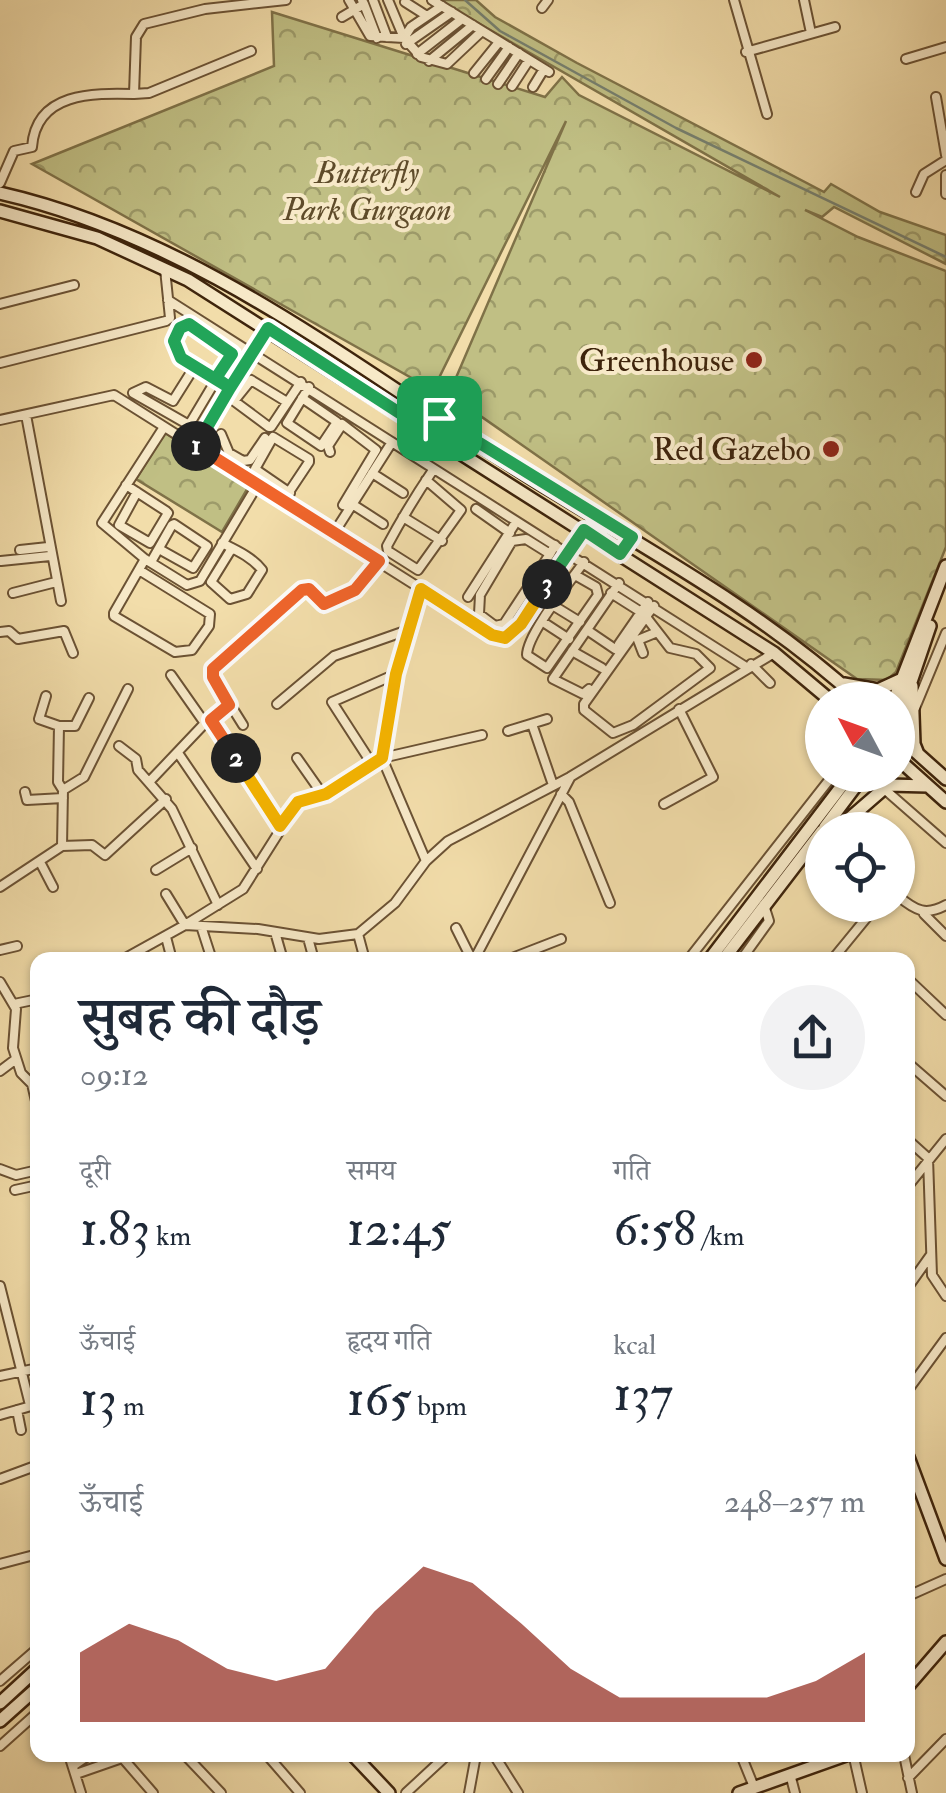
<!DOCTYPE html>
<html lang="hi">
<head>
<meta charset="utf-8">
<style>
	body { margin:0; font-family:"IM FELL Double Pica","Noto Serif Devanagari",serif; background:#f2f2f3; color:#1f2937; height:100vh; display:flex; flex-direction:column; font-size:38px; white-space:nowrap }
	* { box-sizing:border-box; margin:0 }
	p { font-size:32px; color:#747a83 }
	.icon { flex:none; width:55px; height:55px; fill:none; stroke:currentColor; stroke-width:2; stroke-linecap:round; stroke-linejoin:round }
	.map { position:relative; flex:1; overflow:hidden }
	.drawer { position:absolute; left:30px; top:952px; width:885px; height:810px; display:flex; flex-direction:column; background:#fff; border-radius:20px; box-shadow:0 2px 8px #0004 }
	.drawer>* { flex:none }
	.needle { width:65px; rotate:311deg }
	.buttons { position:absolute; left:805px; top:682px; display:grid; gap:20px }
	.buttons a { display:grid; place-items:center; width:110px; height:110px; border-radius:50%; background:#fff; box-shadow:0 2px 8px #0004; font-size:50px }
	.pin { position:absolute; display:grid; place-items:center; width:85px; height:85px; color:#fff; margin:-42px; border-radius:20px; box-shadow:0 5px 15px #0006 }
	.km { position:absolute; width:50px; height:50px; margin:-25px; border-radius:50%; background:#222; color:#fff; font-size:28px; line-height:50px; text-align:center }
	.round { display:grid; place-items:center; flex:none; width:105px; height:105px; border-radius:52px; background:#f2f2f3 }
	.summary { display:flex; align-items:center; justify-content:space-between; height:170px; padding:0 50px }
	h1 { font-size:55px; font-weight:600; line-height:75px }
	.figures { display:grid; grid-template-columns:repeat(3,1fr); gap:15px; height:170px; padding:10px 50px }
	.figures div { display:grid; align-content:center }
	.figures b { font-size:50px; font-weight:600 }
	.figures small { font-size:28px; font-weight:400 }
	.figures p { font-size:28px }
	.chart { height:280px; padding:20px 50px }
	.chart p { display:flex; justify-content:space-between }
	.chart svg { width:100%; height:180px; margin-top:10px; fill:#8f2418; opacity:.7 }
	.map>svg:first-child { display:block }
	.park { fill:url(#park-crowns); stroke:#7f7248; stroke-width:2.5 }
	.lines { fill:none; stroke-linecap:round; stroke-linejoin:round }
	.stream { stroke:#767f6e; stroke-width:2.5 }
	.street-casing { stroke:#6b5234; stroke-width:12 }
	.secondary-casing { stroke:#3e240c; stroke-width:16 }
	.street { stroke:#f7e9c8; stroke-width:8 }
	.secondary { stroke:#f7e9c8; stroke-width:11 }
	.split-1-casing { stroke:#fff; stroke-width:20 }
	.split-2-casing { stroke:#fff; stroke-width:20 }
	.split-3-casing { stroke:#fff; stroke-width:20 }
	.split-4-casing { stroke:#fff; stroke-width:20 }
	.split-1 { stroke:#22a559; stroke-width:12 }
	.split-2 { stroke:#f0652b; stroke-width:12 }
	.split-3 { stroke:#f5b400; stroke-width:12 }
	.split-4 { stroke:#22a559; stroke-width:12 }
	.poi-dot { fill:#8f2418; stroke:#f7e9c8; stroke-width:4 }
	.labels { text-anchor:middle; stroke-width:8; stroke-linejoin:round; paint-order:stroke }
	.park-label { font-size:32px; font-style:italic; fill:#5e4b2a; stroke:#f7e9c8 }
	.poi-label { font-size:32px; fill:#3e240c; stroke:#f7e9c8; text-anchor:end }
</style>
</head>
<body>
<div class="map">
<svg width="946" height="1793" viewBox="0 0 946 1793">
	<defs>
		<pattern id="park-crowns" width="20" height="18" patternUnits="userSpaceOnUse" patternTransform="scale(2.5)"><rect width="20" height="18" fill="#c0bf84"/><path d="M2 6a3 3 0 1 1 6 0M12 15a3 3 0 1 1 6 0" fill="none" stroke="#9d9b6a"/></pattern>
	</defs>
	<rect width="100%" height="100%" fill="#f2ddaa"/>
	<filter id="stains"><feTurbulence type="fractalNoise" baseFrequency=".002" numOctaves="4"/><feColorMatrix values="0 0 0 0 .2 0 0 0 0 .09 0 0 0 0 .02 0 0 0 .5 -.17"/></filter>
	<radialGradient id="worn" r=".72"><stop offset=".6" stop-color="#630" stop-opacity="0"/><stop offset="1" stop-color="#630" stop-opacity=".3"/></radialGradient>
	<path class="park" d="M438 0H476L495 17 577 63 824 192 831 184 880 212 946 235V264L834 207 822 217 805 210 858 237 946 271V547L896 672 887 680 857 679 449 394 566 121 433 390 32 164 274 66 272 12 545 97 562 77 579 95 780 197Z
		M165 433 249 486 222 532 136 479Z"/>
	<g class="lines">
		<path class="stream" d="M465 0 500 31 676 128 946 257"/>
		<defs>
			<path id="street" d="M349 0 370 36 404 38
				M373 0 387 37
				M388 0 404 38
				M432 0 549 72
				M734 0 767 114
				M804 0 811 33
				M405 2 427 16
				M364 4 377 38
				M442 6 411 27 404 38 421 57 447 64 482 31
				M542 8 548 0
				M342 17 364 4 362 0
				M406 44 452 12
				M746 52 835 27
				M417 54 462 19
				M906 59 946 47
				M429 61 473 25
				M474 73 499 42
				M486 79 509 47
				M498 84 519 53
				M512 86 529 60
				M533 87 544 69
				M134 94 149 93 251 51
				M936 97 946 155
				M946 175V194
				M0 183 14 151 32 147C36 92 93 93 134 94L136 37 144 24 205 9 286 0
				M916 192 924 174 946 160
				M168 300 746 667
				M0 304 74 285
				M0 363 166 321 170 318 165 269
				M195 366 173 401 146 387 133 393 189 425 232 353 189 324 180 328 175 349C187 367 213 376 230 388
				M302 398 337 422 321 446 287 423 309 387
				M287 402 251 380 234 401 269 427H271L301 382
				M26 415 61 601
				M0 420 114 395 499 638H505L521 624 583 530
				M342 424 376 450 343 505
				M164 427 102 523 145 559 187 585 200 581 258 484
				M221 434 229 453
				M195 445 268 328
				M330 452 328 446 341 426
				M223 463 229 453 243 461 250 460 265 438
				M372 473 403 493
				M426 480 461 510 418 570 388 551 387 546C401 520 416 495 433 470
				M126 485 166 511 168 513 150 543 119 525 137 492
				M283 501 309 462V459L273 437 255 469 290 493
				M352 504 383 524
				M476 509 510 533
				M403 517 442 541
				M334 533 392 442
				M222 543C236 550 252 557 262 570L247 594 230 599 211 582 232 548
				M20 550 48 547
				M550 554 526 539 512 541 480 595 479 614 495 626 504 624 550 554 555 545
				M1 561 50 556
				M151 562 172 525 174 524 207 546 193 568 159 549
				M139 570 210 614 209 626 192 650 175 652 114 616V613L145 559
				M575 575 596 587 598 595 547 668 527 655C527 634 570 582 584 562
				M421 589 396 674 382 758 426 861
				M13 593 56 582
				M611 593 641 612
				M468 597 516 522
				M554 606 580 622
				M646 617 670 648 696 654 710 668 633 725 613 733 584 710V704L646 617C648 613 651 610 654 606
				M543 622 569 639
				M587 630 615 649
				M0 632 9 631 18 639 64 631 73 653
				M619 644 648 602
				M572 651 602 668
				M643 653 638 640 655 633
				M751 664 770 683
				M171 675 204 722 229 705
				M589 689 583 694 553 679 619 583
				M46 696 39 719 59 726 58 782 63 790
				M277 704 334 656 408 630
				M915 708 946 633
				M211 720 280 826
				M532 724 553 785
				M243 725 213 677V669L302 590 309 589 324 604 355 590 379 561
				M59 726H75L89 698
				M508 731 547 719
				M119 746 136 759 138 770 172 809 218 905
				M178 753 257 869
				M297 758 323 795
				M372 764 332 702 396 674
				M150 781 206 722
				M882 787 946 843
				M25 792 27 800 63 798
				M561 794 569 802 610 903
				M664 804 713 777 679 709
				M62 846 92 845 105 855 166 799
				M40 862 53 887
				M156 870 192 848
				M0 887 62 846 63 790 84 777 128 689
				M166 894 185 925 243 889 298 802 326 794 382 758 482 735
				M898 896C916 911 926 916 946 905
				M924 914 946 936
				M456 928 472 960
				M202 929 212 960
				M275 932 283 960
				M358 934 365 960
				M166 937 172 960
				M308 938 314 960
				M0 950 17 946
				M122 960 185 925 258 929 319 939 358 934 395 903 426 861 448 841 570 777 774 653
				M474 960 570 778
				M507 960 561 939
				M688 960 833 775
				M741 960 769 921 764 905
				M832 960 877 905
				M908 979 946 1015
				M0 982 16 1009 13 1048 21 1073 32 1084 38 1110
				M14 1004 38 999
				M908 1063 946 1096
				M0 1071 16 1059
				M908 1140 928 1158 932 1275 946 1296
				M0 1169 16 1175 38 1170
				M908 1186 946 1139
				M15 1190 38 1185
				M0 1286 30 1405
				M908 1287 930 1256
				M0 1376 38 1368
				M908 1390 946 1338
				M17 1410 21 1430
				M0 1415 38 1404
				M0 1479 38 1465
				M0 1564 38 1554
				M908 1596 946 1579
				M0 1681 38 1648
				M0 1746 38 1712
				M69 1755 81 1793
				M120 1755 153 1793
				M185 1755 221 1793
				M267 1755 300 1793
				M494 1755 518 1793
				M741 1755 754 1787
				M904 1755 912 1793
				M855 1762 862 1793
				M73 1766 89 1755
				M76 1774 122 1758
				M790 1774 795 1793
				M908 1778 946 1739
				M406 1793 447 1755
				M469 1793 476 1755"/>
			<path id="secondary" d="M0 193C207 240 374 383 552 491 657 555 768 616 859 700
				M0 211 97 238 188 280 774 653 830 700
				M844 684 878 690 902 679
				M912 686 914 744 918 754
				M894 700 946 566
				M898 720 930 626
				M898 736 946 779
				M898 759 946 802
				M826 826 842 825 888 785 928 786
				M825 827 864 775
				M709 960 850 775
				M723 960 822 831
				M908 1457 946 1559
				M908 1686 946 1642
				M0 1703 38 1668
				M0 1721 38 1687
				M353 1755 389 1793
				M739 1793 846 1755"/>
		</defs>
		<use href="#street" class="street-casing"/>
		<use href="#secondary" class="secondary-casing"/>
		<use href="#street" class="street"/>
		<use href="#secondary" class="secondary"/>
	</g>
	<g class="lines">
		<defs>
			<path id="split-1" d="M196 446 230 388 216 378 232 354 189 324 180 328 174 341 181 358 230 388 268 328 429 432 439 418"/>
			<path id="split-2" d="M196 446 379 561 355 590 324 604 309 589 302 590 213 669V677L229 705 211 720 236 758"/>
			<path id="split-3" d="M236 758 280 826 298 802 326 794 382 758 396 674 421 589 492 635 505 638 521 624 547 584"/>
			<path id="split-4" d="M439 418 632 537 620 554 584 530 547 584"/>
		</defs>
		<use href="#split-1" class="split-1-casing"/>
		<use href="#split-2" class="split-2-casing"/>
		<use href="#split-3" class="split-3-casing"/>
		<use href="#split-4" class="split-4-casing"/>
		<use href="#split-1" class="split-1"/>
		<use href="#split-2" class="split-2"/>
		<use href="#split-3" class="split-3"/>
		<use href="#split-4" class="split-4"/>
	</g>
	<g class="poi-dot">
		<circle cx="754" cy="360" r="10"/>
		<circle cx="831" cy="449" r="10"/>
	</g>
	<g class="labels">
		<g class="park-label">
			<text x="367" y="183">Butterfly<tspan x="367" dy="37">Park Gurgaon</tspan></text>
		</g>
		<g class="poi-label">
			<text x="734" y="371">Greenhouse</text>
			<text x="811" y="460">Red Gazebo</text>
		</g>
	</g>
	<rect width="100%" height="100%" filter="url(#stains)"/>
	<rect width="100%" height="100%" fill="url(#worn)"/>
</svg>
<div class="buttons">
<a><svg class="needle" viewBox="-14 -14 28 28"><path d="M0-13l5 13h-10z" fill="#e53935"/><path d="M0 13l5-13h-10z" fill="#747a83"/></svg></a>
<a><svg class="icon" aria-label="locate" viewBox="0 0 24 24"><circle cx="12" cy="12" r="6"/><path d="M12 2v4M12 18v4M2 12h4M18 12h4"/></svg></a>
</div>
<div class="pin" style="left:439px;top:418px;background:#1e9e55"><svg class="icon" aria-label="arrive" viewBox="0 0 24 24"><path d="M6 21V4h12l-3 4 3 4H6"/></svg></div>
<b class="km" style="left:196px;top:446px">1</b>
<b class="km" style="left:236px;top:758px">2</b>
<b class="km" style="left:547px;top:584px">3</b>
<section class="drawer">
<div class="summary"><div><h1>सुबह की दौड़</h1><p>09:12</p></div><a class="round"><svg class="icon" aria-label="share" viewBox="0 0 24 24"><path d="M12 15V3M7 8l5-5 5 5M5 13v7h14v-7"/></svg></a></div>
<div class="figures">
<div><p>दूरी</p><b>1.83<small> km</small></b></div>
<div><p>समय</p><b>12:45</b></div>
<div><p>गति</p><b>6:58<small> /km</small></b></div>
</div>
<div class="figures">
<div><p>ऊँचाई</p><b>13<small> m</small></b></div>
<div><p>हृदय गति</p><b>165<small> bpm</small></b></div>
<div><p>kcal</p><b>137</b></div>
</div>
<div class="chart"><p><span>ऊँचाई</span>248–257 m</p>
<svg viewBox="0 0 160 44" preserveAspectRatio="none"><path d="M0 44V27L10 20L20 24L30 31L40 34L50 31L60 17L70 6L80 10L90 20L100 31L110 38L120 38L130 38L140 38L150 34L160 27V44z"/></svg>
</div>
</section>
</div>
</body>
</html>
